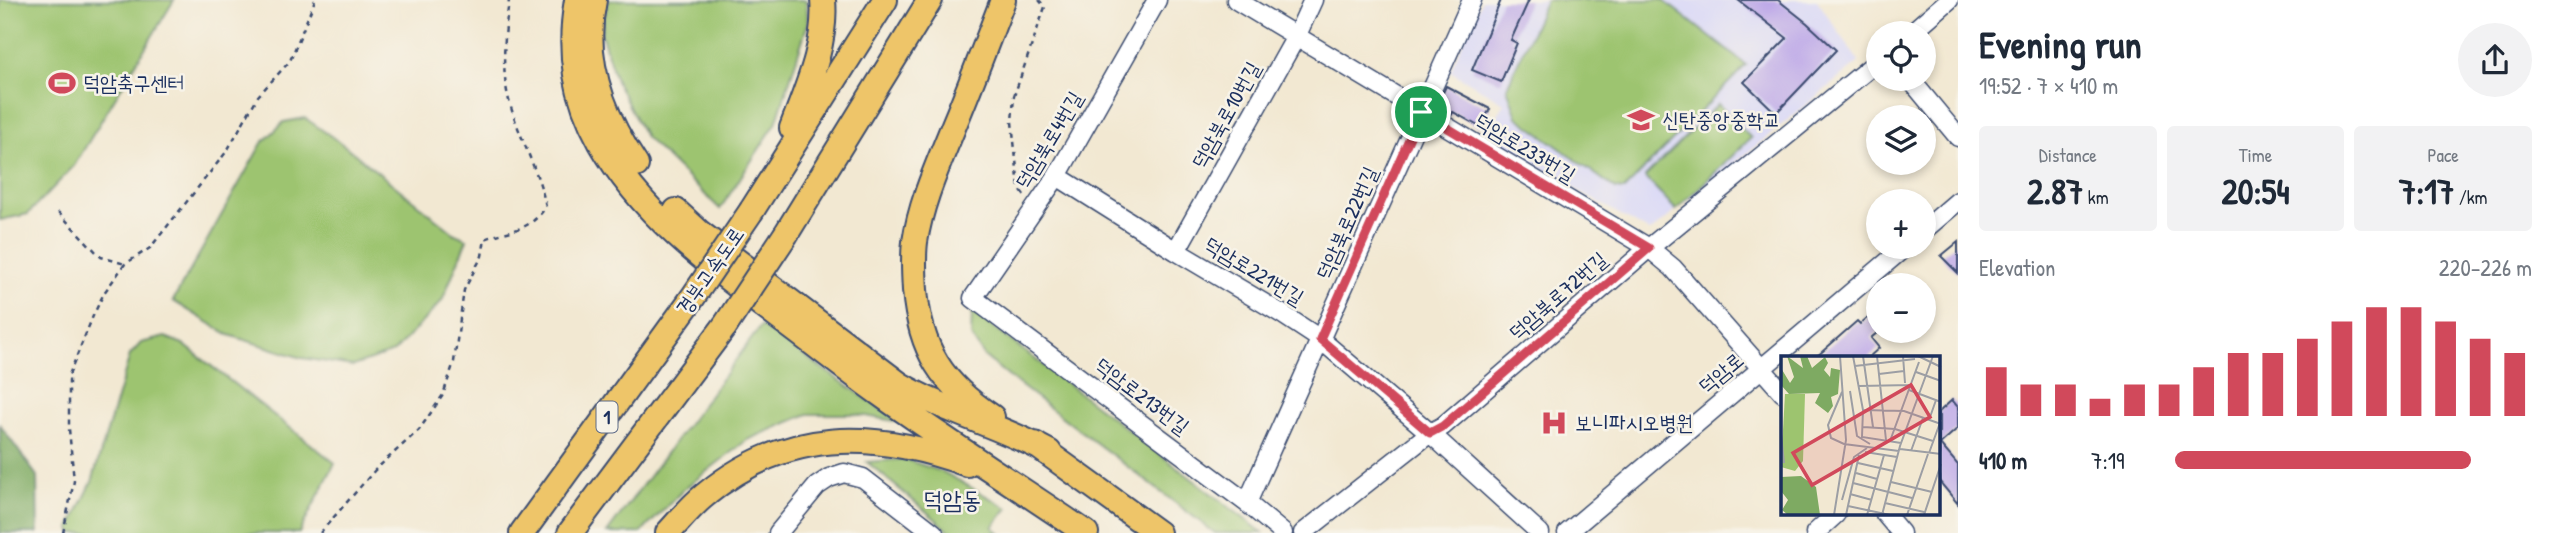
<!DOCTYPE html>
<html lang="en">
<head>
<meta charset="utf-8">
<style>
	body { margin:0; font-family:"Patrick Hand","Poor Story",sans-serif; background:#f2f2f3; color:#1f2937; height:100vh; display:flex; flex-direction:column; font-size:26px; white-space:nowrap }
	* { box-sizing:border-box; margin:0 }
	p { font-size:23px; color:#747a83 }
	.icon { flex:none; width:38px; height:38px; fill:none; stroke:currentColor; stroke-width:2; stroke-linecap:round; stroke-linejoin:round }
	.map { position:relative; flex:1; overflow:hidden }
	.side { display:flex; flex-direction:column; background:#fff; width:595px }
	.side>* { flex:none }
	.buttons { position:absolute; left:1866px; top:21px; display:grid; gap:14px }
	.buttons a { display:grid; place-items:center; width:70px; height:70px; border-radius:50%; background:#fff; box-shadow:0 4px 10px #0003; font-size:35px }
	.pin { position:absolute; display:grid; place-items:center; width:60px; height:60px; color:#fff; margin:-30px; border:4px solid #fff; border-radius:50%; box-shadow:0 2px 7px #0007 }
	.round { display:grid; place-items:center; flex:none; width:74px; height:74px; border-radius:37px; background:#f2f2f3 }
	.headline { display:flex; align-items:center; justify-content:space-between; height:119px; padding:0 21px }
	h1 { font-size:38px; font-weight:700; line-height:52px }
	.metrics { display:grid; grid-template-columns:repeat(3,1fr); gap:10px; height:119px; padding:7px 21px }
	.metrics div { display:grid; align-content:center; border-radius:7px; background:#f2f2f3; text-align:center }
	.metrics b { font-size:35px; font-weight:700 }
	.metrics small { font-size:19px; font-weight:400 }
	.metrics p { font-size:19px }
	.chart { height:196px; padding:14px 21px }
	.chart p { display:flex; justify-content:space-between }
	.chart svg { width:100%; height:126px; margin-top:7px; stroke:#d1495b; stroke-width:6 }
	ul { padding:0 21px; list-style:none; font-size:23px }
	li { display:grid; grid-template-columns:112px 84px 1fr; align-items:center; height:52px }
	li i { height:18px; border-radius:9px; background:#d1495b }
	main { display:flex; flex:1; min-height:0 }
	.map>svg:first-child { display:block }
	.built { fill:#d8d7f8 }
	.green { fill:#9dc46f; stroke:#5c7a66; stroke-width:2 }
	.forest { fill:#7eaa62; stroke:#4c6c60; stroke-width:2 }
	.building { fill:#b7a1e8 }
	.lines { fill:none; stroke-linecap:round; stroke-linejoin:round }
	.minor-casing { stroke:#3b4b6f; stroke-width:21 }
	.highway-casing { stroke:#3b4b6f; stroke-width:28 }
	.path { stroke:#3b4b6f; stroke-width:2.5; stroke-dasharray:5 5; stroke-linecap:butt }
	.minor { stroke:#fff; stroke-width:18 }
	.highway { stroke:#eec569; stroke-width:24 }
	.highway-bridge-casing { stroke:#3b4b6f; stroke-width:28; stroke-linecap:butt }
	.highway-bridge { stroke:#eec569; stroke-width:24 }
	.route-casing { stroke:#fff; stroke-width:14 }
	.route { stroke:#d1495b; stroke-width:9 }
	.labels { text-anchor:middle; stroke-width:5; stroke-linejoin:round; paint-order:stroke }
	.shield { fill:#f7f3e8; stroke:#5d6a87; stroke-width:2 }
	.shield-label { font-size:19px; font-weight:bold; fill:#1b2f5e }
	.poi-label { font-size:21px; fill:#1b2f5e; stroke:#f7f3e8; text-anchor:start }
	.street-label { font-size:21px; fill:#1b2f5e; stroke:#f7f3e8 }
	.quarter-label { font-size:24px; fill:#1b2f5e; stroke:#f7f3e8 }
	.inset-road { fill:none; stroke:#9c9ea4; stroke-width:2 }
	.view { fill:#d1495b; fill-opacity:0.15; stroke:#d1495b; stroke-width:3.5 }
	.inset-edge { fill:none; stroke:#1b2f5e; stroke-width:3.5 }
</style>
</head>
<body>
<main>
<div class="map">
<svg width="1958" height="533" viewBox="0 0 1958 533">
	<rect width="100%" height="100%" fill="#f7f3e8"/>
	<filter id="ink" filterUnits="userSpaceOnUse"><feTurbulence type="fractalNoise" baseFrequency=".0143" numOctaves="2"/><feDisplacementMap in="SourceGraphic" scale="14" xChannelSelector="R" yChannelSelector="G"/><feConvolveMatrix kernelMatrix="1 2 1 2 8 2 1 2 1" color-interpolation-filters="sRGB"/></filter>
	<filter id="wash" filterUnits="userSpaceOnUse"><feTurbulence type="fractalNoise" baseFrequency=".00686" numOctaves="4" result="noise"/><feDisplacementMap in="SourceGraphic" scale="28" xChannelSelector="R" yChannelSelector="G"/><feGaussianBlur stdDeviation="1.57" result="paint"/><feColorMatrix in="noise" values="0 0 0 0 0 0 0 0 0 0 0 0 0 0 0 0 0 1.4 0 .05"/><feComposite in="paint" operator="in"/></filter>
	<g filter="url(#wash)">
		<rect width="100%" height="100%" fill="#f2e8d2"/>
		<path class="built" d="M1482 0H1817L1859 62 1650 232 1486 137 1504 103 1450 71Z"/>
		<path class="green" d="M0 0H174L74 166 28 214 0 220Z
			M608 0H806L808 23 776 123 720 209 645 137 616 81 601 33Z
			M1546 0H1663L1746 65 1624 190 1616 189 1517 117 1507 87Z
			M1718 104 1751 138 1676 210 1645 177Z
			M305 118 345 146 455 234 467 239 442 301 394 352 353 366 302 358 229 335 173 301 262 143 284 122Z
			M972 311 1263 533H1215L1008 376 984 356 971 336Z
			M761 326 900 422 854 414H808L747 440 684 489 641 533H607Z
			M165 337 183 344 335 463 299 533H73L70 528 92 482 130 355 141 343Z
			M904 459 943 472 1008 508 993 527 1000 533H952L867 462Z"/>
		<path class="forest" d="M0 425 37 476 38 533H0Z"/>
		<g id="blocks">
			<path class="building" d="M1501 0H1529L1511 40 1517 43 1501 82 1472 70Z
				M1738 0H1778L1807 23 1836 50 1776 113 1744 82 1787 38Z
				M1446 86 1490 109 1480 127 1453 112 1451 116 1449 114 1440 99Z
				M1958 242V273L1941 256Z
				M1878 309V332L1871 338 1879 348 1868 358H1815L1857 321 1860 324Z
				M1952 400 1958 407V428L1940 444 1958 465V504L1939 481V412Z"/>
		</g>
	</g>
	<g filter="url(#ink)">
		<use href="#blocks" fill-opacity="0" stroke="#3b4b6f" stroke-width="2"/>
		<g class="lines">
			<defs>
				<path id="minor" d="M1157 0 1057 176 973 298 1247 503 1283 533
					M1236 0 1649 248 1673 268 1783 393
					M1911 33 1949 0
					M1910 79 1958 137
					M1057 176 1176 251 1282 314 1320 339 1430 433 1540 533
					M1923 231 1958 201
					M1176 251 1297 35 1313 0
					M1247 503 1472 0
					M1885 514 1901 533
					M778 533 817 486 829 478 844 473 863 478 934 533
					M1303 533 1430 433 1443 426 1649 248 1878 61
					M1567 533 1905 247
					M1815 533 1836 514"/>
				<path id="highway" d="M577 0C568 53 575 96 601 143 644 219 718 271 786 323 817 346 848 371 879 393 947 442 1017 486 1086 533
					M594 0C581 60 603 116 636 165
					M792 128C807 88 827 43 823 0
					M752 210 885 0
					M676 211 700 233 899 384C946 412 1000 426 1049 452
					M786 234 930 0
					M992 417C942 384 920 350 915 290 914 274 913 258 915 242 921 201 939 163 954 125 971 84 987 42 1003 0
					M1035 444 1158 533
					M522 533 691 300
					M570 533 725 326
					M668 533C680 520 691 506 705 495 786 428 873 430 967 464"/>
			</defs>
			<use href="#minor" class="minor-casing"/>
			<use href="#highway" class="highway-casing"/>
			<path class="path" d="M1024 195 1019 188 1012 122 1014 96 1045 7 1039 0
				M58 212 101 257 125 264
				M63 533 74 481 69 429V375L93 316 104 293 125 264 150 248 227 151 258 96 290 61 315 0
				M320 533 375 470 419 430 443 395 454 362 464 290 482 256 485 239C513 228 527 233 546 207 539 172 520 139 510 104 500 70 505 34 509 0"/>
			<use href="#minor" class="minor"/>
			<use href="#highway" class="highway"/>
			<defs>
				<path id="highway-bridge" d="M691 300 752 210
					M725 326 786 234"/>
			</defs>
			<use href="#highway-bridge" class="highway-bridge-casing"/>
			<use href="#highway-bridge" class="highway-bridge"/>
		</g>
	</g>
	<g class="lines" filter="url(#ink)">
		<defs>
			<path id="route" d="M1421 112 1649 248 1443 426 1430 433 1320 339Z"/>
		</defs>
		<use href="#route" class="route-casing"/>
		<use href="#route" class="route"/>
	</g>
	<defs>
		<symbol id="stadium-bare" viewBox="-9 -9 18 18"><path d="M0-5a6.5 5 0 1 0 0 10a6.5 5 0 1 0 0-10ZM-3.5-1.8h7v3.6h-7Z" fill="#d1495b" stroke="#f7f3e8" stroke-width="2.5" paint-order="stroke"/></symbol>
		<symbol id="school-bare" viewBox="-9 -9 18 18"><path d="M0-5L7-2L0 1L-7-2ZM-4 1L0 2.5L4 1V4Q0 6-4 4Z" fill="#d1495b" stroke="#f7f3e8" stroke-width="2.5" paint-order="stroke"/></symbol>
		<symbol id="hospital-bare" viewBox="-9 -9 18 18"><path d="M-5-5h3v3.5h4V-5h3V5h-3V1.5h-4V5h-3Z" fill="#d1495b" stroke="#f7f3e8" stroke-width="2.5" paint-order="stroke"/></symbol>
	</defs>
	<g fill-rule="evenodd">
		<use href="#stadium-bare" x="43" y="64" width="38" height="38"/>
		<use href="#school-bare" x="1622" y="101" width="38" height="38"/>
		<use href="#hospital-bare" x="1535" y="404" width="38" height="38"/>
	</g>
	<g class="labels">
		<rect class="shield" x="596.5" y="401.5" width="21" height="31" rx="5"/>
		<g class="shield-label">
			<text x="607" y="424">1</text>
		</g>
		<g class="poi-label">
			<text x="83" y="90">덕암축구센터</text>
			<text x="1662" y="127">신탄중앙중학교</text>
			<text x="1575" y="430">보니파시오병원</text>
		</g>
		<g class="street-label">
			<text transform="translate(1226 115) rotate(-61)" y="7">덕암북로10번길</text>
			<text transform="translate(1049 140) rotate(-59)" y="7">덕암북로4번길</text>
			<text transform="translate(1525 148) rotate(31)" y="7">덕암로233번길</text>
			<text transform="translate(1347 223) rotate(-66)" y="7">덕암북로22번길</text>
			<text transform="translate(710 271) rotate(-55)" y="7">경부고속도로</text>
			<text transform="translate(1254 271) rotate(31)" y="7">덕암로221번길</text>
			<text transform="translate(1558 296) rotate(-41)" y="7">덕암북로72번길</text>
			<text transform="translate(1721 373) rotate(-40)" y="7">덕암로</text>
			<text transform="translate(1142 396) rotate(37)" y="7">덕암로213번길</text>
		</g>
		<g class="quarter-label">
			<text x="952" y="508">덕암동</text>
		</g>
	</g>
	<g transform="translate(1781 356)">
		<rect width="159" height="159" fill="#f2e8d2"/>
		<path d="M4 38H24L22 105 14 115 0 111Z" fill="#9dc46f"/>
		<path d="M6 0 22 12 19 0H26L31 12 44 1 47 7 43 14 49 21 50 12 59 14 57 38 50 41 52 50 47 57 34 47 39 37 8 38 0 29V12L9 27 13 21ZM20 120 35 131 39 159H7L1 154 7 144 0 135V121Z" fill="#7eaa62"/>
		<path class="inset-road" d="M72 0 82 54 81 81 120 87M82 0 92 71M96 0 105 84M122 0 124 27M137 0 160 11M74 10 134 3M135 16 160 25M98 18 123 15M78 30 130 29M128 34 160 46M69 35 76 80 89 88M61 36 47 69 50 82 63 88 118 95M82 54 123 55 160 68M148 64 155 44M82 71 114 73 152 85M0 78 3 107M109 85 138 6M119 93 160 98M130 95 142 62M84 96 116 101M148 97 160 64M77 107 112 115M75 117 96 123M110 126 151 136M72 127 131 142M69 138 91 144M61 144 73 101 86 92M104 147 143 156M67 150 109 159M53 159 65 84 59 0M65 159 78 99M86 159 103 99M101 159 119 90 152 0M126 159 147 98M143 159 160 108"/>
		<path class="view" d="M130 29 149 61 31 129 12 97Z"/>
		<rect width="159" height="159" class="inset-edge"/>
	</g>
</svg>
<div class="buttons">
<a><svg class="icon" aria-label="locate" viewBox="0 0 24 24"><circle cx="12" cy="12" r="6"/><path d="M12 2v4M12 18v4M2 12h4M18 12h4"/></svg></a>
<a><svg class="icon" aria-label="layers" viewBox="0 0 24 24"><path d="M12 4l9 5-9 5-9-5zM3 14l9 5 9-5"/></svg></a>
<a>+</a>
<a>−</a>
</div>
<div class="pin" style="left:1421px;top:112px;background:#1e9e55"><svg class="icon" aria-label="arrive" viewBox="0 0 24 24"><path d="M6 21V4h12l-3 4 3 4H6"/></svg></div>
</div>
<section class="side">
<div class="headline"><div><h1>Evening run</h1><p>19:52 · 7 × 410 m</p></div><a class="round"><svg class="icon" aria-label="share" viewBox="0 0 24 24"><path d="M12 15V3M7 8l5-5 5 5M5 13v7h14v-7"/></svg></a></div>
<div class="metrics">
<div><p>Distance</p><b>2.87<small> km</small></b></div>
<div><p>Time</p><b>20:54</b></div>
<div><p>Pace</p><b>7:17<small> /km</small></b></div>
</div>
<div class="chart"><p><span>Elevation</span>220–226 m</p>
<svg viewBox="0 0 160 44" preserveAspectRatio="none"><path d="M5 44V27M15 44V33M25 44V33M35 44V38M45 44V33M55 44V33M65 44V27M75 44V22M85 44V22M95 44V17M105 44V11M115 44V6M125 44V6M135 44V11M145 44V17M155 44V22"/></svg>
</div>
<ul>
<li><b>410 m</b>7:19<i style="width:83%"></i></li>
</ul>
</section>
</main>
</body>
</html>
